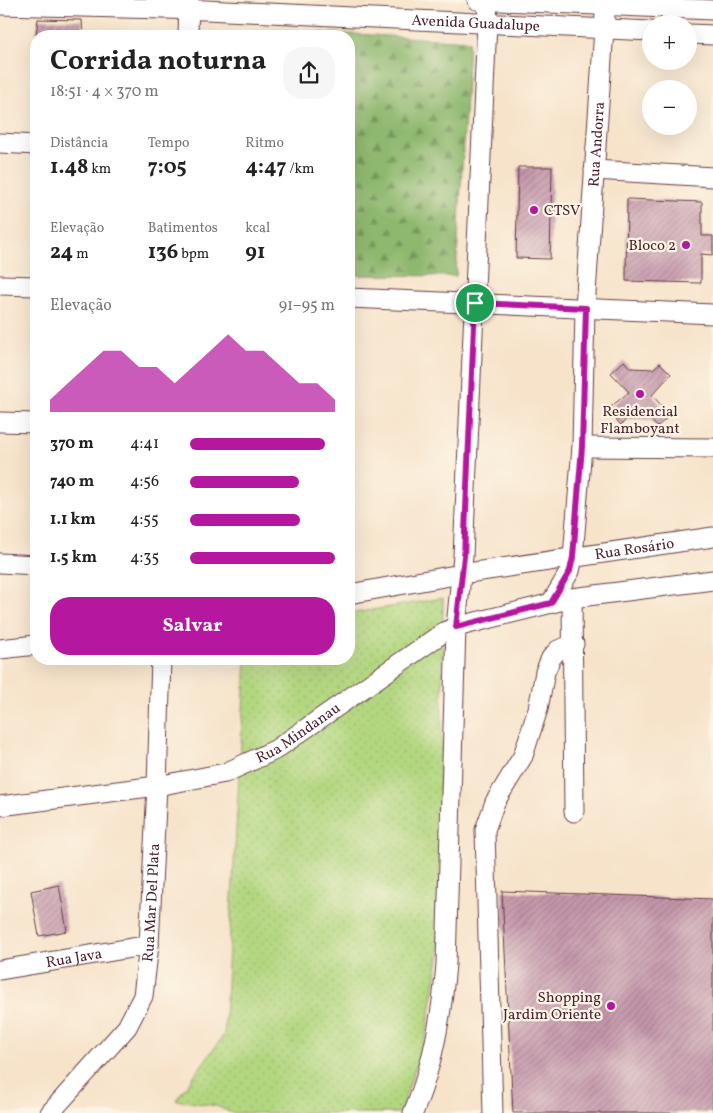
<!DOCTYPE html>
<html lang="pt">
<head>
<meta charset="utf-8">
<style>
	body { margin:0; font-family:Vollkorn,serif; background:#f6f6f6; color:#222; height:100vh; display:flex; flex-direction:column; font-size:19px; white-space:nowrap }
	* { box-sizing:border-box; margin:0 }
	p { font-size:16px; color:#767676 }
	.icon { flex:none; width:28px; height:28px; fill:none; stroke:currentColor; stroke-width:2; stroke-linecap:round; stroke-linejoin:round }
	.map { position:relative; flex:1; overflow:hidden }
	.details { position:absolute; left:30px; top:30px; width:325px; height:635px; display:flex; flex-direction:column; background:#fff; border-radius:20px; box-shadow:0 5px 20px #0002 }
	.details>* { flex:none }
	.buttons { position:absolute; left:642px; top:15px; display:grid; gap:10px }
	.buttons a { display:grid; place-items:center; width:55px; height:55px; border-radius:50%; background:#fff; box-shadow:0 5px 20px #0002; font-size:25px }
	.pin { position:absolute; display:grid; place-items:center; width:42px; height:42px; color:#fff; margin:-21px; border:2px solid #fff; border-radius:50%; box-shadow:0 1px 5px #0007 }
	.round { display:grid; place-items:center; flex:none; width:52px; height:52px; border-radius:20px; background:#f6f6f6 }
	.headline { display:flex; align-items:center; justify-content:space-between; height:85px; padding:0 20px }
	h1 { font-size:28px; font-weight:700; line-height:38px }
	.stats { display:grid; grid-template-columns:repeat(3,1fr); gap:8px; height:85px; padding:5px 20px }
	.stats div { display:grid; align-content:center }
	.stats b { font-size:21px; font-weight:700 }
	.stats small { font-size:14px; font-weight:400 }
	.stats p { font-size:14px }
	.chart { height:140px; padding:10px 20px }
	.chart p { display:flex; justify-content:space-between }
	.chart svg { width:100%; height:90px; margin-top:5px; fill:#b5179e; opacity:.7 }
	.action { display:flex; gap:10px; margin-top:auto; padding:10px 20px }
	.action a { flex:1; height:58px; border-radius:20px; background:#b5179e; color:#fff; font-size:20px; font-weight:700; line-height:58px; text-align:center }
	ul { padding:0 20px; list-style:none; font-size:16px }
	li { display:grid; grid-template-columns:80px 60px 1fr; align-items:center; height:38px }
	li i { height:12px; border-radius:6px; background:#b5179e }
	.map>svg:first-child { display:block }
	.grass { fill:url(#grass-dots); stroke:#7e7b56 }
	.forest { fill:url(#forest-firs); stroke:#6c6c4c }
	.building { fill:url(#building-hatch) }
	.lines { fill:none; stroke-linecap:round; stroke-linejoin:round }
	.minor-casing { stroke:#643c43; stroke-width:21 }
	.minor { stroke:#fff; stroke-width:19 }
	.route-casing { stroke:#fff; stroke-width:10 }
	.route { stroke:#b5179e; stroke-width:6 }
	.poi-dot { fill:#b5179e; stroke:#fcf5e5; stroke-width:2 }
	.labels { text-anchor:middle; stroke-width:4.5; stroke-linejoin:round; paint-order:stroke }
	.street-label { font-size:15px; fill:#4a1f2b; stroke:#fcf5e5 }
	.poi-label { font-size:15px; fill:#4a1f2b; stroke:#fcf5e5; text-anchor:end }
</style>
</head>
<body>
<div class="map">
<svg width="713" height="1113" viewBox="0 0 713 1113">
	<defs>
		<pattern id="grass-dots" width="8" height="8" patternUnits="userSpaceOnUse" patternTransform="scale(1.25)"><rect width="8" height="8" fill="#b3d780"/><path d="M2 2h.1M6 6h.1" fill="none" stroke="#9bb86f" stroke-width="1.8" stroke-linecap="round"/></pattern>
		<pattern id="forest-firs" width="22" height="20" patternUnits="userSpaceOnUse" patternTransform="scale(1.25)"><rect width="22" height="20" fill="#8eb86e"/><path d="M5 1l3.5 6h-7zM16 11l3.5 6h-7z" fill="#76955b"/></pattern>
		<pattern id="building-hatch" width="6" height="6" patternUnits="userSpaceOnUse" patternTransform="scale(1.25)"><rect width="6" height="6" fill="#c597ac"/><path d="M-1 1l2-2M0 6l6-6M5 7l2-2" fill="none" stroke="#a27b8c"/></pattern>
	</defs>
	<rect width="100%" height="100%" fill="#fcf5e5"/>
	<filter id="ink" filterUnits="userSpaceOnUse"><feTurbulence type="fractalNoise" baseFrequency=".02" numOctaves="2"/><feDisplacementMap in="SourceGraphic" scale="10" xChannelSelector="R" yChannelSelector="G"/><feConvolveMatrix kernelMatrix="1 2 1 2 8 2 1 2 1" color-interpolation-filters="sRGB"/></filter>
	<filter id="wash" filterUnits="userSpaceOnUse"><feTurbulence type="fractalNoise" baseFrequency=".0096" numOctaves="4" result="noise"/><feDisplacementMap in="SourceGraphic" scale="20" xChannelSelector="R" yChannelSelector="G"/><feGaussianBlur stdDeviation="1.12" result="paint"/><feColorMatrix in="noise" values="0 0 0 0 0 0 0 0 0 0 0 0 0 0 0 0 0 1.4 0 .05"/><feComposite in="paint" operator="in"/></filter>
	<g filter="url(#wash)">
		<rect width="100%" height="100%" fill="#f7e3ca"/>
		<path class="grass" d="M443 598 439 957 426 1036 400 1113H231L217 1106 176 1100 224 1035 246 659H349V614Z"/>
		<path class="forest" d="M273 29 469 41 456 276 349 275V36H273Z"/>
		<g id="blocks">
			<path class="building" d="M38 19 82 20 83 36H36Z
				M518 167H552L550 259 516 258Z
				M627 199 702 202V236H713V255L701 254V283L626 281Z
				M624 361 630 368 653 369 660 363 671 374 652 395 670 415 657 427 651 420 627 419 621 425 607 410 629 392 611 373Z
				M59 885 67 931 39 936 31 891Z
				M502 891 713 899V1113H513Z"/>
		</g>
	</g>
	<g filter="url(#ink)">
		<use href="#blocks" fill-opacity="0" stroke="#643c43" stroke-width="1"/>
		<g class="lines">
			<defs>
				<g id="minor">
					<path d="M477 0 713 10"/>
					<path id="s1" d="M0 5 205 10 651 31"/>
					<path d="M689 34 713 35"/>
					<path d="M188 36 189 0"/>
					<path d="M0 143 36 145"/>
					<path d="M594 170 713 177"/>
					<path d="M0 285 36 286"/>
					<path d="M349 298 713 314"/>
					<path d="M0 422 36 423"/>
					<path d="M582 447 713 448"/>
					<path d="M0 563 36 565"/>
					<path id="s2" d="M349 594 461 574 713 537"/>
					<path d="M572 598 574 812"/>
					<path id="s3" d="M551 603 570 571 573 557 582 447 585 308 606 0"/>
					<path d="M0 649 36 645"/>
					<path id="s4" d="M0 806 157 786 225 773 275 750 444 632 456 627 572 598 713 580"/>
					<path id="s5" d="M0 970 149 945"/>
					<path id="s6" d="M50 1113 127 1027 143 996 149 945 157 786 161 659"/>
					<path d="M413 1113C433 1066 442 1015 446 964L456 627 463 556 488 0"/>
					<path d="M493 1113 485 830 495 802 523 756 538 709 545 672 551 658 558 650 574 644"/>
				</g>
			</defs>
			<use href="#minor" class="minor-casing"/>
			<use href="#minor" class="minor"/>
		</g>
	</g>
	<g class="lines" filter="url(#ink)">
		<defs>
			<path id="route" d="M475 303 586 308 582 447 573 557 570 571 551 603 456 627 464 556Z"/>
		</defs>
		<use href="#route" class="route-casing"/>
		<use href="#route" class="route"/>
	</g>
	<g class="poi-dot">
		<circle cx="534" cy="210" r="5"/>
		<circle cx="686" cy="245" r="5"/>
		<circle cx="640" cy="394" r="5"/>
		<circle cx="611" cy="1006" r="5"/>
	</g>
	<g class="labels">
		<g class="street-label">
			<text dy="5" stroke="none"><textPath href="#s1" startOffset="476">Avenida Guadalupe</textPath></text>
			<text dy="5" stroke="none"><textPath href="#s3" startOffset="465">Rua Andorra</textPath></text>
			<text dy="5" stroke="none"><textPath href="#s2" startOffset="289">Rua Rosário</textPath></text>
			<text dy="5" stroke="none"><textPath href="#s4" startOffset="311">Rua Mindanau</textPath></text>
			<text dy="5" stroke="none"><textPath href="#s6" startOffset="244">Rua Mar Del Plata</textPath></text>
			<text dy="5" stroke="none"><textPath href="#s5" startOffset="75">Rua Java</textPath></text>
		</g>
		<g class="poi-label">
			<text x="544" y="215" text-anchor="start">CTSV</text>
			<text x="676" y="250">Bloco 2</text>
			<text x="640" y="416" text-anchor="middle">Residencial<tspan x="640" dy="17">Flamboyant</tspan></text>
			<text x="601" y="1002">Shopping<tspan x="601" dy="17">Jardim Oriente</tspan></text>
		</g>
	</g>
</svg>
<div class="buttons">
<a>+</a>
<a>−</a>
</div>
<div class="pin" style="left:475px;top:303px;background:#1e9e55"><svg class="icon" aria-label="arrive" viewBox="0 0 24 24"><path d="M6 21V4h12l-3 4 3 4H6"/></svg></div>
<section class="details">
<div class="headline"><div><h1>Corrida noturna</h1><p>18:51 · 4 × 370 m</p></div><a class="round"><svg class="icon" aria-label="share" viewBox="0 0 24 24"><path d="M12 15V3M7 8l5-5 5 5M5 13v7h14v-7"/></svg></a></div>
<div class="stats">
<div><p>Distância</p><b>1.48<small> km</small></b></div>
<div><p>Tempo</p><b>7:05</b></div>
<div><p>Ritmo</p><b>4:47<small> /km</small></b></div>
</div>
<div class="stats">
<div><p>Elevação</p><b>24<small> m</small></b></div>
<div><p>Batimentos</p><b>136<small> bpm</small></b></div>
<div><p>kcal</p><b>91</b></div>
</div>
<div class="chart"><p><span>Elevação</span>91–95 m</p>
<svg viewBox="0 0 160 44" preserveAspectRatio="none"><path d="M0 44V38L10 30L20 22L30 14L40 14L50 22L60 22L70 30L80 22L90 14L100 6L110 14L120 14L130 22L140 30L150 30L160 38V44z"/></svg>
</div>
<ul>
<li><b>370 m</b>4:41<i style="width:93%"></i></li>
<li><b>740 m</b>4:56<i style="width:75%"></i></li>
<li><b>1.1 km</b>4:55<i style="width:76%"></i></li>
<li><b>1.5 km</b>4:35<i style="width:100%"></i></li>
</ul>
<div class="action"><a>Salvar</a></div>
</section>
</div>
</body>
</html>
